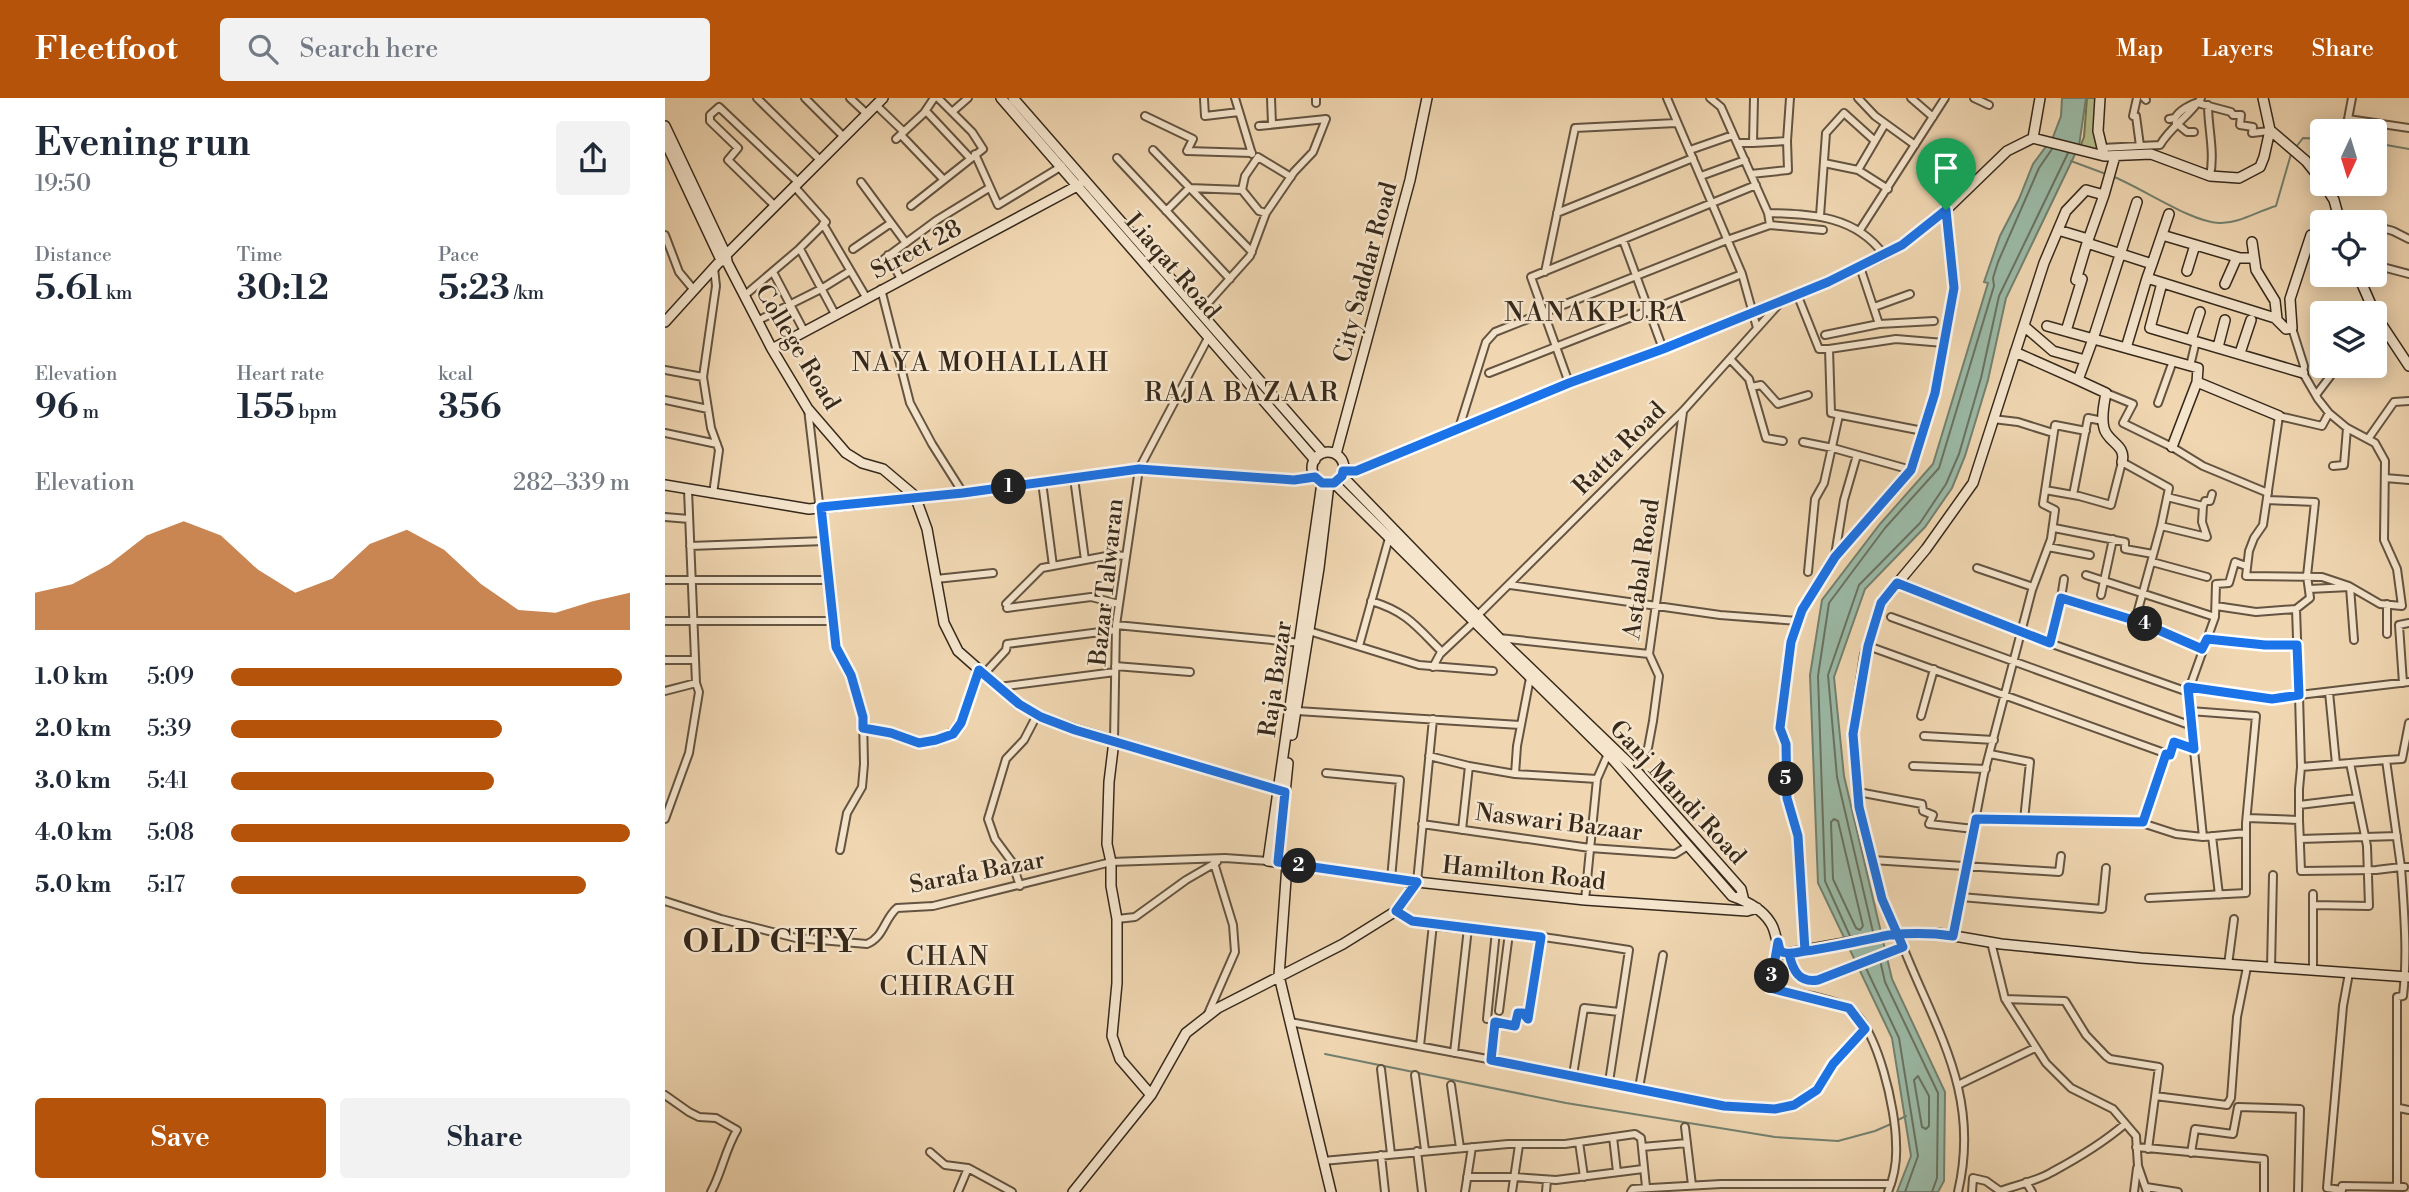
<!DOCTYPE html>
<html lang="en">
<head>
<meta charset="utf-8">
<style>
	body { margin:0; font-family:"Libre Bodoni",serif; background:#f2f2f3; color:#1f2937; height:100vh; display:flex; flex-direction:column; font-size:26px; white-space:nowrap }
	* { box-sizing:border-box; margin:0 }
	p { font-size:23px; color:#747a83 }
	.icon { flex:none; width:38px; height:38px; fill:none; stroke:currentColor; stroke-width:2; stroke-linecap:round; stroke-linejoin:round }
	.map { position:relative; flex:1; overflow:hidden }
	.drawer { display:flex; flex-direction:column; background:#fff; width:665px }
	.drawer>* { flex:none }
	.needle { width:46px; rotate:184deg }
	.tools { position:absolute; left:1645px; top:21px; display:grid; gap:14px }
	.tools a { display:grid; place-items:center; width:77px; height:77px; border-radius:7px; background:#fff; box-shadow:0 4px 18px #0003; font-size:35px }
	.pin { position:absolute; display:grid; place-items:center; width:60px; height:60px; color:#fff; margin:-72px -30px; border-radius:50% 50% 50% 0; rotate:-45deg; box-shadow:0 0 7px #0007 }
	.pin .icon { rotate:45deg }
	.km { position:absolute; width:35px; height:35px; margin:-18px; border-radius:50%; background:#222; color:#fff; font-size:19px; line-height:35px; text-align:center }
	.round { display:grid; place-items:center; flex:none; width:74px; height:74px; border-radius:7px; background:#f2f2f3 }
	.summary { display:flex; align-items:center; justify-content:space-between; height:119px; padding:0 35px }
	h1 { font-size:38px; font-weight:600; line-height:52px }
	.figures { display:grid; grid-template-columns:repeat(3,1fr); gap:10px; height:119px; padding:7px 35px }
	.figures div { display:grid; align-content:center }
	.figures b { font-size:35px; font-weight:600 }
	.figures small { font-size:19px; font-weight:400 }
	.figures p { font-size:19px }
	.chart { height:196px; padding:14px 35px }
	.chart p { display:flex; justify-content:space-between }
	.chart svg { width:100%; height:126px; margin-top:7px; fill:#b45309; opacity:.7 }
	.button { display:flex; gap:14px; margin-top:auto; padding:14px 35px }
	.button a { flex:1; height:80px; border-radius:7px; background:#b45309; color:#fff; font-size:28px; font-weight:600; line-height:80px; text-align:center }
	.button a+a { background:#f2f2f3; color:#1f2937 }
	ul { padding:0 35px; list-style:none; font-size:23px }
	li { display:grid; grid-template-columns:112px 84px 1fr; align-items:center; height:52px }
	li i { height:18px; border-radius:9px; background:#b45309 }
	header { display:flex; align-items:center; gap:42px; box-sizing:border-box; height:98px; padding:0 35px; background:#b45309; color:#fff }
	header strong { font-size:33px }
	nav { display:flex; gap:38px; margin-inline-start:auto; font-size:24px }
	.search { width:490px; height:63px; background:#f2f2f3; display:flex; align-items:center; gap:18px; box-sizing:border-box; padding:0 24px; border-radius:7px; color:#747a83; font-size:26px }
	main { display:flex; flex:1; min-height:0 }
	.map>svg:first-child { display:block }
	.green { fill:#b7bf8e; stroke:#767454; stroke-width:2 }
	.water { fill:#9bbaa7; stroke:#73806f; stroke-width:2 }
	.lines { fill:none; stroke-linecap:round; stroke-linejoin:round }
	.shore { stroke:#687261; stroke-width:2 }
	.stream { stroke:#73806f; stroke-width:2 }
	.street-casing { stroke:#645441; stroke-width:10 }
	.secondary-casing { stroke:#36291b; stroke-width:12 }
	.street { stroke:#f5e5cd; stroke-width:6 }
	.secondary { stroke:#f5e5cd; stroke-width:9 }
	.route-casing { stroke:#fff; stroke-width:14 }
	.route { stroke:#1a73e8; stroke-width:9 }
	.labels { text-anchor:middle; stroke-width:5; stroke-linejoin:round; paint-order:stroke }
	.street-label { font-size:24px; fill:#36291b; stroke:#f5e5cd }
	.neighbourhood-label { font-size:26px; letter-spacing:2px; fill:#36291b; stroke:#f5e5cd }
	.district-label { font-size:32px; font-weight:bold; letter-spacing:2px; fill:#36291b; stroke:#f5e5cd }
</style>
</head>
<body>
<header>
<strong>Fleetfoot</strong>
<div class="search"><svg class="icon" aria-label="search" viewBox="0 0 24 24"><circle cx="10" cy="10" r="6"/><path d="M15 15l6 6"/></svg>Search here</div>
<nav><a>Map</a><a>Layers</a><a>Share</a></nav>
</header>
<main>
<section class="drawer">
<div class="summary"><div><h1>Evening run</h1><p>19:50</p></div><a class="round"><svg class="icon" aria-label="share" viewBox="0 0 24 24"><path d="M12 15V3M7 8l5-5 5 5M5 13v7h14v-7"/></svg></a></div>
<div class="figures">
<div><p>Distance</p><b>5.61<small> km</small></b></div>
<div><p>Time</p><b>30:12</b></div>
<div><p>Pace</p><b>5:23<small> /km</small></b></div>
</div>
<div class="figures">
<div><p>Elevation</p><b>96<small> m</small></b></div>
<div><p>Heart rate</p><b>155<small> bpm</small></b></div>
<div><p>kcal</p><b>356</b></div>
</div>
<div class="chart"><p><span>Elevation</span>282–339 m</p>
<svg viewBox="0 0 160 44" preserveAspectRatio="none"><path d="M0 44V31L10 28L20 21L30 11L40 6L50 11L60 23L70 31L80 26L90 14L100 9L110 16L120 28L130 37L140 38L150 34L160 31V44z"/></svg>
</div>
<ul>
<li><b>1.0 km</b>5:09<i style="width:98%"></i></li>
<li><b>2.0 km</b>5:39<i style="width:68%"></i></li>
<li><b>3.0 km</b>5:41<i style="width:66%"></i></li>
<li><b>4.0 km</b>5:08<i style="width:100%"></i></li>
<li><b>5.0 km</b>5:17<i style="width:89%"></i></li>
</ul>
<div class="button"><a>Save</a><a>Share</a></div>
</section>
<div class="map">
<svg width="1744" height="1094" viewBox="0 0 1744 1094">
	<rect width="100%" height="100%" fill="#f0d7b2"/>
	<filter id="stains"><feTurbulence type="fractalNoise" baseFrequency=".00286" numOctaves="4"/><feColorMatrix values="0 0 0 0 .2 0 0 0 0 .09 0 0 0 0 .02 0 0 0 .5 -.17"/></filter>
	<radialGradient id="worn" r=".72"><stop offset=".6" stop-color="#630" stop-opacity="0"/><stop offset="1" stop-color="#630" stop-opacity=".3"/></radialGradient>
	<path class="green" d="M1422 0H1433L1434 53 1415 49 1419 39Z"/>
	<path class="water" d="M1397 0H1421L1414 48 1341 200 1323 282 1300 358 1287 390 1260 429 1200 491 1169 579 1179 678 1227 881 1280 994 1279 1083 1273 1094H1232L1246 1058 1227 940 1153 785 1145 577 1157 502 1215 426 1268 366 1323 185 1319 184 1335 138 1354 101 1368 66 1388 39 1396 18Z"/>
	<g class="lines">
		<path class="shore" d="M1169 721 1173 723 1198 828 1195 832 1191 830 1168 781 1166 724Z
			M1208 834 1172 679 1163 577 1194 487 1255 425 1281 386 1294 356 1316 280 1334 198 1403 55
			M1185 838 1160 783 1153 578 1164 505 1220 430 1274 370 1329 188 1328 180 1333 164 1374 70 1387 51
			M1215 862 1220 884 1273 995 1272 1080 1267 1094
			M1200 868 1234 940 1253 1058 1240 1094
			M1253 978 1264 998V1028L1261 1031 1257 1029 1249 982Z"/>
		<path class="stream" d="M1710 45 1744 51
			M1631 49 1638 40 1657 41
			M1406 63 1441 76
			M1449 79C1477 90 1526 124 1554 125 1573 126 1593 113 1611 108L1626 56
			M660 956 901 1005 1110 1039 1173 1043 1210 1033 1226 1026
			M1231 1023 1241 1018"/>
		<defs>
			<path id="street" d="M92 0 155 62
				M140 0 179 39
				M185 0 202 16
				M570 0 587 56
				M606 0 607 26
				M1002 0 1077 176 1092 230
				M1045 0 1056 9 1103 115C1148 116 1191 118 1219 157
				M1193 0 1210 18 1250 47
				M1246 0 1268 19
				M1309 0 1324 7
				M1472 0 1468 18H1471L1475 48
				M1479 0 1481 2
				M1687 0 1683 21 1744 30
				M539 1 540 18 574 14
				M1535 2 1536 6 1566 14 1568 17H1576L1575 27 1588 29 1587 35 1604 33
				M651 5V0
				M211 7 239 34
				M1543 7C1543 30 1550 54 1545 78
				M261 13 305 60
				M287 14 303 0
				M480 18 528 41 522 53 587 55
				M1504 21 1510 20C1514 13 1525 6 1534 4
				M1511 25 1522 34H1529
				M236 37 278 81
				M231 41 259 15 269 0
				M1210 43 1220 26
				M1072 45H1088L1089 0
				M1088 45 1122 43 1125 0
				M1437 50 1495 47C1506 28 1525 18 1536 0
				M488 52 587 154
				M1025 52 1068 37
				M310 56 333 107 397 68
				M452 60 565 181
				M1193 72 1223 91
				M1086 76 1123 72 1122 43
				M1036 78 1080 62
				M196 84 241 145
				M577 92 580 78 593 59 626 79
				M110 108 63 62 73 50 45 23V17L54 9 133 84
				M246 108 318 51 307 34 273 0
				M501 113 524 90 577 92 594 113 601 115
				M892 115 1028 60
				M1155 118 1161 35 1179 15 1210 43 1193 72 1159 65
				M1674 118 1696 124
				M158 126 201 199
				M1105 127 1158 132
				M1710 128 1728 133 1744 141
				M1195 132 1280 0
				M0 137 14 174 29 192
				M958 142 998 251
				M135 151 170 216
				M188 151 226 125
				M223 157 236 181
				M219 161 272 122 324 90
				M1710 167 1744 176
				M1195 169 1214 226
				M108 174 139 233
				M880 174 910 30 1011 25
				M216 191 245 305 267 346 298 395
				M1132 196 1154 251H1164
				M79 198 133 152 161 124 129 88
				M1209 209 1245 196
				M534 215 585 158 601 115 629 74 648 54 661 21 594 28
				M1696 215 1704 203
				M92 223 156 191 185 173
				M1627 230 1639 268 1638 275 1653 301 1664 315
				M1160 237 1214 226 1269 223
				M1065 261 1084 281 1101 340 1118 343
				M1525 268 1531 243
				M0 272 38 279
				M824 275 1077 176
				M904 285 866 179 1091 87
				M1086 289 1096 287 1113 306 1143 297
				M1441 295 1468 306 1458 325 1507 349 1538 368 1603 395
				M1651 297 1673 268
				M0 302 43 311
				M1493 305 1508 263
				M143 311 171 549 186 577 198 619 199 666 197 689 182 715 175 752
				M1664 315 1682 330 1710 345 1720 363 1719 442 1732 471 1737 508 1715 506 1684 488 1657 479 1581 478 1584 453 1589 440 1598 427 1614 318 1657 328Z
				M1328 321 1353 324 1388 335
				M794 330 821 244 830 234 1062 142 1105 127 1103 115
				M1258 333 1166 315 1164 251 1231 241 1279 245
				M0 335 52 346
				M1703 341 1729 304 1744 303
				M1138 344 1168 350 1246 372
				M1668 368 1679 367 1682 330
				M409 380 420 462
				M1720 380 1744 382
				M377 384 388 468
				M1380 392 1414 398 1446 407 1457 364 1504 390 1496 428 1470 523
				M48 396 54 352 46 330 38 279 51 188 49 170
				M1408 397 1423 320 1438 323
				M1538 408 1540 403H1545L1547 396
				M0 419 24 421
				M1496 428 1542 439 1537 424 1538 408 1502 399
				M1389 430 1460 444V451L1488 456
				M25 448 160 443
				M1383 449 1425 457
				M1170 457 1179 402 1192 357
				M1487 464 1542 479
				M1312 470 1368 489
				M1143 474 1150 401 1159 385 1174 317
				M1421 477 1550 519
				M271 481 328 475
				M0 482H164
				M1232 485 1356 535 1523 594
				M845 487 1055 517 1133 523
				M1644 491 1685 489 1689 542
				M1436 497 1448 441
				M1396 500 1399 481
				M706 503C742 514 751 528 777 554
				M341 506 377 470 447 457 461 458
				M1722 506V536
				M1551 508 1591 514 1631 511 1645 500 1642 478 1650 404 1602 402
				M342 510 426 499 454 506
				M812 518 1018 313 1114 206
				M1226 519 1527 628
				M0 523H168
				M451 527 637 545
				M644 533 754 567 828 573
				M834 540 984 556
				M1542 541 1600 546 1632 547
				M1385 545 1396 500 1475 524 1537 551
				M694 548 724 440
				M1203 548 1505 657 1509 644 1529 651
				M0 562H30
				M450 568 525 574
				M768 569 775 556 809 524
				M319 576 341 552 342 546 451 532
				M865 580 852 648 850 676 932 681 943 656
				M1738 585 1734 527 1744 525
				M334 589 450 574
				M1523 589 1607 601 1634 597 1631 511
				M0 593 31 585
				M1664 594 1671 666
				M632 613 855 627
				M1256 618 1269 571
				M198 630C207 631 216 632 225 634 233 637 241 642 250 644 296 653 303 603 314 572
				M1259 638 1329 642
				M449 643 451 527 474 371 543 240
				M1325 656 1365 664 1359 722
				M764 658 804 668
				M1721 662 1737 661 1744 625
				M1248 668 1321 671
				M968 669 983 650 988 623 994 578 984 556 1018 314
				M661 675 735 682 726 781
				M1193 694 1257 706 1258 713 1268 717 1264 726 1309 731
				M1634 707 1692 700
				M1582 720 1634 722V691L1636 669 1634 597 1744 584
				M0 721 24 655 34 594 31 585 23 392
				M1311 721 1477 725 1511 736 1538 739 1581 735
				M1634 722 1636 773 1711 772 1736 769 1721 662 1636 669
				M1477 725 1501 656
				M757 726 925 750 1010 756 1023 748
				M797 732 804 668 850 676
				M1547 738 1554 797
				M1538 739 1523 594 1550 519 1551 486 1564 485 1570 464 1581 468
				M1635 741 1732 738
				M1207 762 1394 774 1396 758
				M752 784 768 621
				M355 788 347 764 330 741 323 721 341 661 359 642 372 617
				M1296 799 1437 811 1441 770
				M1484 800 1581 795V725L1591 618 1525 613
				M920 802 932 681
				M0 803 56 821 131 840 202 846C219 839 219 821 232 810L268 808 446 764 560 760 603 763
				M1648 807 1704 808 1702 748 1685 665
				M731 813C758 833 798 829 830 833 875 838 920 845 964 852L944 984
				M452 821 470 819 521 782 552 764
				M1233 836C1267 927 1317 992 1293 1094
				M1288 838 1319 676 1367 492 1386 441 1390 412 1378 406 1390 327 1421 333
				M1326 844 1340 901 1400 903 1421 937 1441 958 1445 961 1494 969 1483 1051
				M1112 848 1105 890C1124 894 1168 900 1184 910 1213 929 1231 1013 1231 1046 1232 1062 1229 1079 1223 1094
				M1140 853 1133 738 1122 700 1121 645 1115 630 1127 544 1137 512 1170 459 1246 372 1270 295 1289 190 1281 112
				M1124 856C1128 870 1130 878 1145 883L1238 849
				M1563 867 1569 821
				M1606 870 1608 777
				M1648 872V796
				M1684 875 1678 908 1662 1090 1677 1092V1088L1739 1089
				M1340 901 1381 965 1406 990 1448 1011 1471 1038 1473 1068 1482 1094
				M834 913 844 835
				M542 918 570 854 568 827 549 765
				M822 921 831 833
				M863 921 876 839
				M625 924 908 977 1059 1008 1110 1011 1129 1007 1152 992 1168 966 1200 931
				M755 948 768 826
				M789 955 803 830
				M826 962 830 924 850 928 853 915H857L863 921
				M716 971 726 1056
				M750 977 760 1052
				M908 977 919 910 954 914
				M786 987 795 1050
				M1293 987 1370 950
				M974 990 998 857
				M0 997 24 1014 34 1019 51 1020 72 1032C60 1052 57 1074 46 1094
				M1490 998 1562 1007 1566 1000 1572 919 1582 869
				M1734 1010 1744 1012
				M1020 1029 1027 1087
				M948 1039 952 1074
				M914 1044 919 1079
				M977 1049 1022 1045
				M1471 1049 1599 1061V1094
				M752 1053 757 1094
				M265 1054 280 1067 303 1070 347 1094
				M1526 1055 1530 1031 1568 1036 1573 1009 1635 1011 1633 1094
				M716 1057 720 1094
				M658 1063 843 1046H900L970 1036 976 1040 981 1089
				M802 1079H849L891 1082 978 1071
				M1361 1084 1367 1094
				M1481 1089 1513 1094
				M1732 1089V899L1738 898C1743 855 1739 813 1736 769H1744
				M293 1094 303 1070
				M800 1094 807 1049
				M847 1094 854 1047
				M881 1094 882 1082
				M966 1094 968 1091 1056 1086H1226
				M1307 1094 1308 1080 1321 1083 1335 1093C1352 1087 1372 1083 1387 1074 1413 1060 1438 1045 1460 1026
				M1469 1094 1472 1070"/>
			<path id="secondary" d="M336 0 650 362
				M348 0 658 355
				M1435 0 1433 33 1439 58
				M0 28 61 157 62 163
				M1605 32 1641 63 1657 83
				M1368 40 1439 58 1486 56 1545 78 1574 80 1595 69 1599 59 1605 32 1598 0
				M1368 40 1375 0
				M0 43 56 162 62 164 107 251 143 311 181 355 197 365 218 371 250 398 262 431 279 525 293 553 353 606 376 619 410 631 620 694
				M1659 86 1669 102 1675 124
				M1439 97 1422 145 1487 166 1482 180 1610 220 1621 231 1627 230 1625 201 1646 137 1657 142
				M1393 132 1423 141
				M1497 137 1575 160H1589
				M1587 144 1591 172 1610 203 1612 221
				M1487 166 1504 116
				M1522 173 1530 147
				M1693 177 1711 218 1744 268
				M1482 180 1461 250 1533 270 1532 284 1507 349
				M1411 182 1422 145
				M1497 185 1485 230 1638 275
				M1560 186 1572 159
				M0 224 56 162 218 0
				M1359 228 1388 253 1420 262
				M1382 228 1461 250
				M1401 233 1417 181
				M1526 242 1535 214
				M1553 249 1560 222
				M107 251 414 87
				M1350 254 1413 282
				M1575 255 1586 222
				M1532 284 1614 318
				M647 370a16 16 0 1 1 32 0a16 16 0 1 1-32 0Z
				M671 356 745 82 762 0
				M1457 364C1462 347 1442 344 1439 330 1436 319 1439 306 1441 295L1413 282 1428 241 1472 104
				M678 373H691L904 285 998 251 1163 184 1219 157 1237 147 1281 112 1342 53 1368 40
				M677 378 834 540 968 669 1076 791 1079 803
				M657 385 603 763 752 784 920 802 1082 813 1092 810
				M669 385 943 656 1067 798C1081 803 1097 811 1105 824 1112 833 1110 847 1118 856L1224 837 1272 835 1336 846 1476 860 1744 879
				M0 387 144 411 298 395 474 371 629 382 650 379
				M627 637 654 470 664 386
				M449 643 444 684 442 746 446 764V788L452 821V885L447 938 455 961 486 997
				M613 764 623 665
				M622 767 614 878 666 1094
				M1233 836 1217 801 1194 709 1188 636 1200 557 1216 505 1261 451 1308 385 1379 165 1401 113 1421 92 1439 97 1450 58
				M408 1094 486 997 521 935 553 910 678 846 731 813 752 784"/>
		</defs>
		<use href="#street" class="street-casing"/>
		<use href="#secondary" class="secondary-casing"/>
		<use href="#street" class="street"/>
		<use href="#secondary" class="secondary"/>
	</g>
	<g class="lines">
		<defs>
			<path id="route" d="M1281 112 1237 147 1163 184 998 251 904 285 691 373H678L677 378 669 385H657L650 379 629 382 474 371 298 395 156 409 171 549 186 577 198 619V630L226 635 254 645 271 642 288 636 296 625 314 572 354 606 376 619 410 632 620 694 613 764 752 784 731 813 747 823 876 839 863 921 858 915H853L850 928 830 924 826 962 1059 1008 1110 1011 1129 1007 1152 992 1168 966 1200 931 1184 910 1105 890 1113 844C1114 848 1114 852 1117 854 1124 859 1209 840 1224 837 1245 835 1267 835 1288 838L1311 721 1478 724 1501 656 1505 657 1509 644 1529 651 1523 589 1607 601 1634 597 1632 547H1600L1542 541 1537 551 1475 524 1396 500 1385 545 1232 485 1216 505 1203 548 1188 636 1194 709 1217 801 1238 849 1153 882C1134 885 1128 873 1124 856L1140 853 1133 738 1122 700 1121 646 1115 630 1126 544 1137 512 1170 459 1246 372 1270 295 1289 190 1281 112"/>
		</defs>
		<use href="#route" class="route-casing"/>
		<use href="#route" class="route"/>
	</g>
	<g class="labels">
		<g class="street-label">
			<text transform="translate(251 151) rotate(-28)" y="8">Street 28</text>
			<text transform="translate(508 168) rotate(49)" y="8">Liaqat Road</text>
			<text transform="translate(700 174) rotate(-75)" y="8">City Saddar Road</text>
			<text transform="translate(133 249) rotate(59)" y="8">College Road</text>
			<text transform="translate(954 350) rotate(-45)" y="8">Ratta Road</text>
			<text transform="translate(976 471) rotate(-82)" y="8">Astabal Road</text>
			<text transform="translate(441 484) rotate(-84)" y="8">Bazar Talwaran</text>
			<text transform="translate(610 581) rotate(-82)" y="8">Raja Bazar</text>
			<text transform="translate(1013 694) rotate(47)" y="8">Ganj Mandi Road</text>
			<text transform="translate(894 724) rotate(7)" y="8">Naswari Bazaar</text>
			<text transform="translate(312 774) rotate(-11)" y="8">Sarafa Bazar</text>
			<text transform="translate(859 775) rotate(6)" y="8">Hamilton Road</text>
		</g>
		<g class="neighbourhood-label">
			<text x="931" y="223">NANAKPURA</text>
			<text x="316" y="273">NAYA MOHALLAH</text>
			<text x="577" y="303">RAJA BAZAAR</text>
			<text x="283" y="867">CHAN<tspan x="283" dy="30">CHIRAGH</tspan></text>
		</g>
		<g class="district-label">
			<text x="106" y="854">OLD CITY</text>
		</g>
	</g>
	<rect width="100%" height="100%" filter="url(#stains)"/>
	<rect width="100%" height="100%" fill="url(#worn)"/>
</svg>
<div class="tools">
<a><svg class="needle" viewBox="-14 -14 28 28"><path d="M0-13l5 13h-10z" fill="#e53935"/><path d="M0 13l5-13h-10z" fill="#747a83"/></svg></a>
<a><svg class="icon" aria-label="locate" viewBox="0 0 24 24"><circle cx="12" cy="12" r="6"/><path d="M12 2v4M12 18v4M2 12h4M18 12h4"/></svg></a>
<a><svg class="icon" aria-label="layers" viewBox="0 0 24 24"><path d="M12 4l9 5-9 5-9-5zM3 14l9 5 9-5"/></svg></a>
</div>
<div class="pin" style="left:1281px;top:112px;background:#1e9e55"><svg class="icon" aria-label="arrive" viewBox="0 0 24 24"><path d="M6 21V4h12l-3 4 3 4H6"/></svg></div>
<b class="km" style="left:344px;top:389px">1</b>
<b class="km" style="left:634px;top:768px">2</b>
<b class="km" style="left:1107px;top:878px">3</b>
<b class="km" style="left:1480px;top:526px">4</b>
<b class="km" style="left:1121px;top:681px">5</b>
</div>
</main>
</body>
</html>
